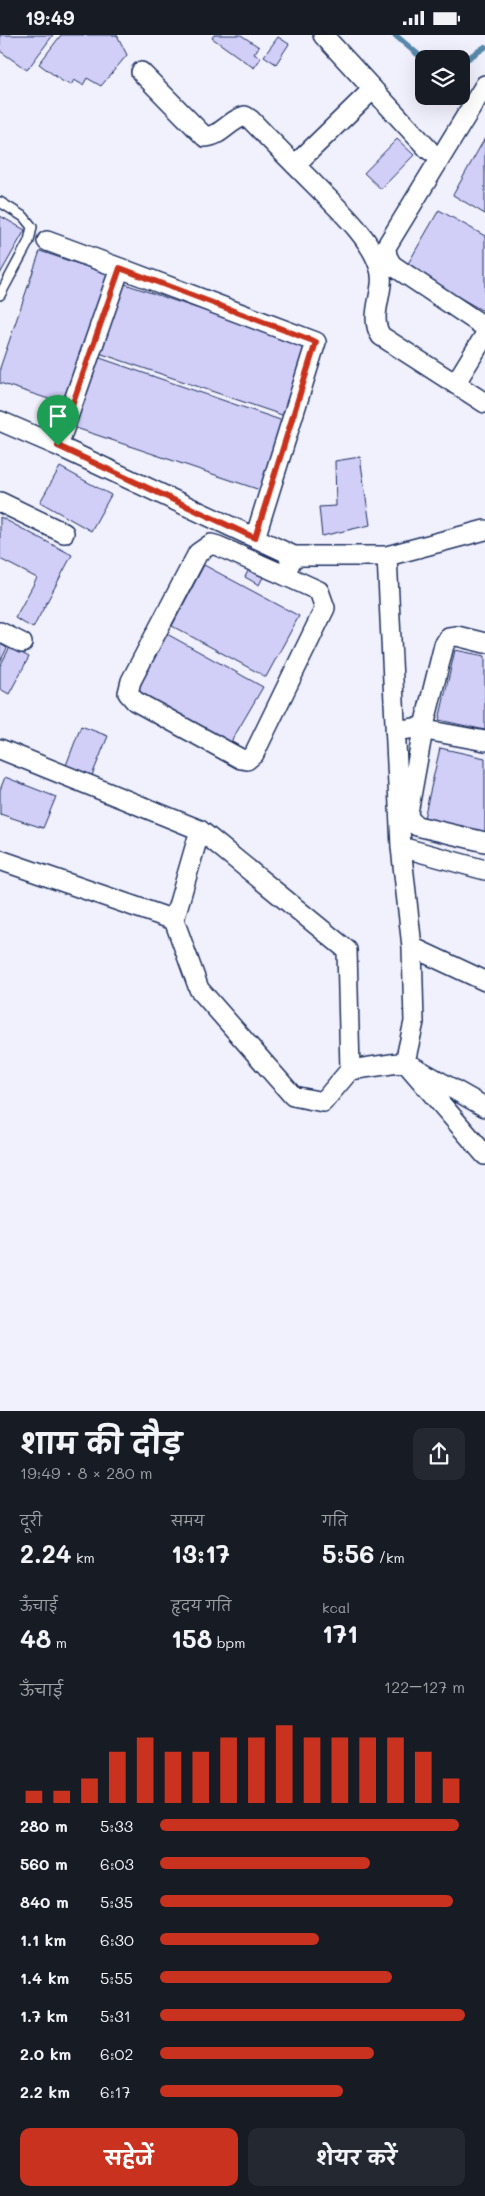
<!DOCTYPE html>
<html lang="hi">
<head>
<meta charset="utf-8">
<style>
	body { margin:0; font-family:Mali,"Playpen Sans Deva",sans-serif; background:#242831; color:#f1f3f6; height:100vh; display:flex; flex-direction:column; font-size:19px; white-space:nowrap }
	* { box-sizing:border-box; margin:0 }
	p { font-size:16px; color:#9ea1a6 }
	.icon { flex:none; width:28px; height:28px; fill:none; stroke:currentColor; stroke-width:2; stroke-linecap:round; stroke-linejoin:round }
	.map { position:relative; height:1376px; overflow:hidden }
	.panel { display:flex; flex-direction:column; background:#171b24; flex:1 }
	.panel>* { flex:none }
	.controls { position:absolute; left:415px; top:15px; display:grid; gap:10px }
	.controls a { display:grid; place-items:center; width:55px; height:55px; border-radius:10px; background:#171b24; box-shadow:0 5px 20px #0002; font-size:25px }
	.pin { position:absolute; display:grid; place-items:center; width:42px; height:42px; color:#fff; margin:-51px -21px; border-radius:50% 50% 50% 0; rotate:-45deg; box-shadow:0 0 5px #0007 }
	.pin .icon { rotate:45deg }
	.round { display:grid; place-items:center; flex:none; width:52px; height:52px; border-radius:10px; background:#242831 }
	.headline { display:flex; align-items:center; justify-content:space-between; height:85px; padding:0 20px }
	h1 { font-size:28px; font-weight:700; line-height:38px }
	.stats { display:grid; grid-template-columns:repeat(3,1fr); gap:8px; height:85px; padding:5px 20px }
	.stats div { display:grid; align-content:center }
	.stats b { font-size:25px; font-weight:700 }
	.stats small { font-size:14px; font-weight:400 }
	.stats p { font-size:14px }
	.chart { height:140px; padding:10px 20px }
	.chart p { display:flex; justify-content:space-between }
	.chart svg { width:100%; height:90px; margin-top:5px; stroke:#c8321e; stroke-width:6 }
	.cta { display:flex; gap:10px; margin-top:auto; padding:10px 20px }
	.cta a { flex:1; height:58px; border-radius:10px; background:#c8321e; color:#fff; font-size:20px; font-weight:700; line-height:58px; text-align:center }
	.cta a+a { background:#242831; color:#f1f3f6 }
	ul { padding:0 20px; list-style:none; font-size:16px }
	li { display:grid; grid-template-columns:80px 60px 1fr; align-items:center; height:38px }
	li i { height:12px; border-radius:6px; background:#c8321e }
	.status { display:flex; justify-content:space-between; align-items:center; height:35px; padding:0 25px; background:#171b24; direction:ltr }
	.status svg { height:14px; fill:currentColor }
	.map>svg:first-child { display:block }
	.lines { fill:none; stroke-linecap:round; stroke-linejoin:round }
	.stream { stroke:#5688aa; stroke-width:6 }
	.building { fill:#d1cef7; stroke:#1b2f5e }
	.service-casing { stroke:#1b2f5e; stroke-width:12 }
	.minor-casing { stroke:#1b2f5e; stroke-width:22 }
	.service { stroke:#fff; stroke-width:9 }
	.minor { stroke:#fff; stroke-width:19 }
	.route-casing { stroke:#fff; stroke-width:10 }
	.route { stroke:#c8321e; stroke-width:6 }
</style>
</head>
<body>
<div class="status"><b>19:49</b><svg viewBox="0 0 49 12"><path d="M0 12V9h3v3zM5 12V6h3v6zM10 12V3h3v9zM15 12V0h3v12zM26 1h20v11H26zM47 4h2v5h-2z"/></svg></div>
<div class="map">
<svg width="485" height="1376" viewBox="0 0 485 1376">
	<rect width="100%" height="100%" fill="#f1f0fd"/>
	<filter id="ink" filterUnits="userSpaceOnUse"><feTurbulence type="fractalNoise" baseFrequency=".02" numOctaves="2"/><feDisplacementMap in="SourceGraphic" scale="10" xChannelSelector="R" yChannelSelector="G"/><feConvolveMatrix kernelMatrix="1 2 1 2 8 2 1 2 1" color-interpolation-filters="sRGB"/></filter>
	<g filter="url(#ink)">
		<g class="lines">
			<path class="stream" d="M395 0 422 23 425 24
				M461 28 485 12"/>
		</g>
		<path class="building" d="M0 0H53L27 35 0 16Z
			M61 0H117L127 20 101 51 87 43 83 50 74 45 71 50 62 46 39 29Z
			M214 0H241L259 12 254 19 261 23 254 33 212 3Z
			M278 2 289 9 276 29 264 21Z
			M485 103V179L453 160Z
			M397 104 414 120 381 154 364 138Z
			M439 175 485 201V277L406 232Z
			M0 181 25 195 0 239Z
			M40 216 108 239 64 369 0 348V333Z
			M122 248 312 312 288 382 99 318Z
			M97 322 286 387 263 456 73 392Z
			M360 422 370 490 322 501 319 472 336 471 335 426Z
			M60 432 111 460 91 496 40 467Z
			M0 482 72 520 33 593 15 583 37 543 0 524Z
			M204 530 299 581 266 642 172 591Z
			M251 530 265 538 259 550 245 542Z
			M167 599 263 652 228 712 136 659Z
			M0 609 7 613 0 627Z
			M10 612 29 622 9 659 0 654V631Z
			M455 615 485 621V695L439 685Z
			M81 691 108 701 91 743 65 733Z
			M440 713 485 723V797L424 783Z
			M5 742 56 762 43 793 0 779V755Z"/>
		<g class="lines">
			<defs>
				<path id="service" d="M0 167 24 182 32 192 29 206 0 260"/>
				<path id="minor" d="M323 0 429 115
					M141 37 205 102C222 101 229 85 245 81L251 85C271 106 292 127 313 148 335 171 369 200 379 231 388 254 367 279 381 301L485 368
					M485 50 386 212 387 221 392 230 485 292
					M295 130 373 54
					M47 206 120 233 58 411
					M120 233 316 307 255 503
					M455 349 485 300
					M0 386 58 411 294 521H387L485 495
					M0 467 64 498
					M387 521 401 812 412 912 414 987 405 1027 485 1120
					M284 540 218 511 211 509 198 518 131 646 128 658 135 666 241 724 247 725 254 719 325 573 319 556 284 540 294 521
					M0 597 22 608
					M485 608 457 601 449 602 444 610 423 695 408 778 410 785 417 791 485 807
					M395 696 415 693 485 706
					M0 714 200 795
					M401 812 485 835
					M0 825 174 885 200 795 347 915 350 1035 405 1027 485 1072
					M174 885 199 954 293 1061 323 1067 350 1035
					M412 912 485 946"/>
			</defs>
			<use href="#service" class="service-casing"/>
			<use href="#minor" class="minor-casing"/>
			<use href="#service" class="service"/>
			<use href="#minor" class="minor"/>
		</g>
	</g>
	<g class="lines" filter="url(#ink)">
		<defs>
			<path id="route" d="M120 233 316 307 255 503 58 411Z"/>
		</defs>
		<use href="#route" class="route-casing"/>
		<use href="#route" class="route"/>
	</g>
</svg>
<div class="controls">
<a><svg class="icon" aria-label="layers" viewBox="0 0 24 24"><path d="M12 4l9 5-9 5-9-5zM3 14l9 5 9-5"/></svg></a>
</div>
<div class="pin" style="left:58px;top:411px;background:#1e9e55"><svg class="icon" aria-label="arrive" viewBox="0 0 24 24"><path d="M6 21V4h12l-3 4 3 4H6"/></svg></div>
</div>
<section class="panel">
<div class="headline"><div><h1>शाम की दौड़</h1><p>19:49 · 8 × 280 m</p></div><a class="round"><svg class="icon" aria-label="share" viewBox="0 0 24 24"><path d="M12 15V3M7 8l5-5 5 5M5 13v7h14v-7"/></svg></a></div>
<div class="stats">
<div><p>दूरी</p><b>2.24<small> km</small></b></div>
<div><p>समय</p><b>13:17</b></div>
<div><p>गति</p><b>5:56<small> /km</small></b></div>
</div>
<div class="stats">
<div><p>ऊँचाई</p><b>48<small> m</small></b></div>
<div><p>हृदय गति</p><b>158<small> bpm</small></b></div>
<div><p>kcal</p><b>171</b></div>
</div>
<div class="chart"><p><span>ऊँचाई</span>122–127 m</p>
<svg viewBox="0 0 160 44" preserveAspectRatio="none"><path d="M5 44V38M15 44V38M25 44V32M35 44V19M45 44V12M55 44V19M65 44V19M75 44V12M85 44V12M95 44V6M105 44V12M115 44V12M125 44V12M135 44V12M145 44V19M155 44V32"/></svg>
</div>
<ul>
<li><b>280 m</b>5:33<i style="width:98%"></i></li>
<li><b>560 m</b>6:03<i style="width:69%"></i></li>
<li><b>840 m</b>5:35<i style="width:96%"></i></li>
<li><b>1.1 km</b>6:30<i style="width:52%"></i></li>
<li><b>1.4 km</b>5:55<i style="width:76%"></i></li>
<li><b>1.7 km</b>5:31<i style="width:100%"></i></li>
<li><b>2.0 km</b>6:02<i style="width:70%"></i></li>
<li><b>2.2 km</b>6:17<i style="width:60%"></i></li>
</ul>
<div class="cta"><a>सहेजें</a><a>शेयर करें</a></div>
</section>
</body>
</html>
